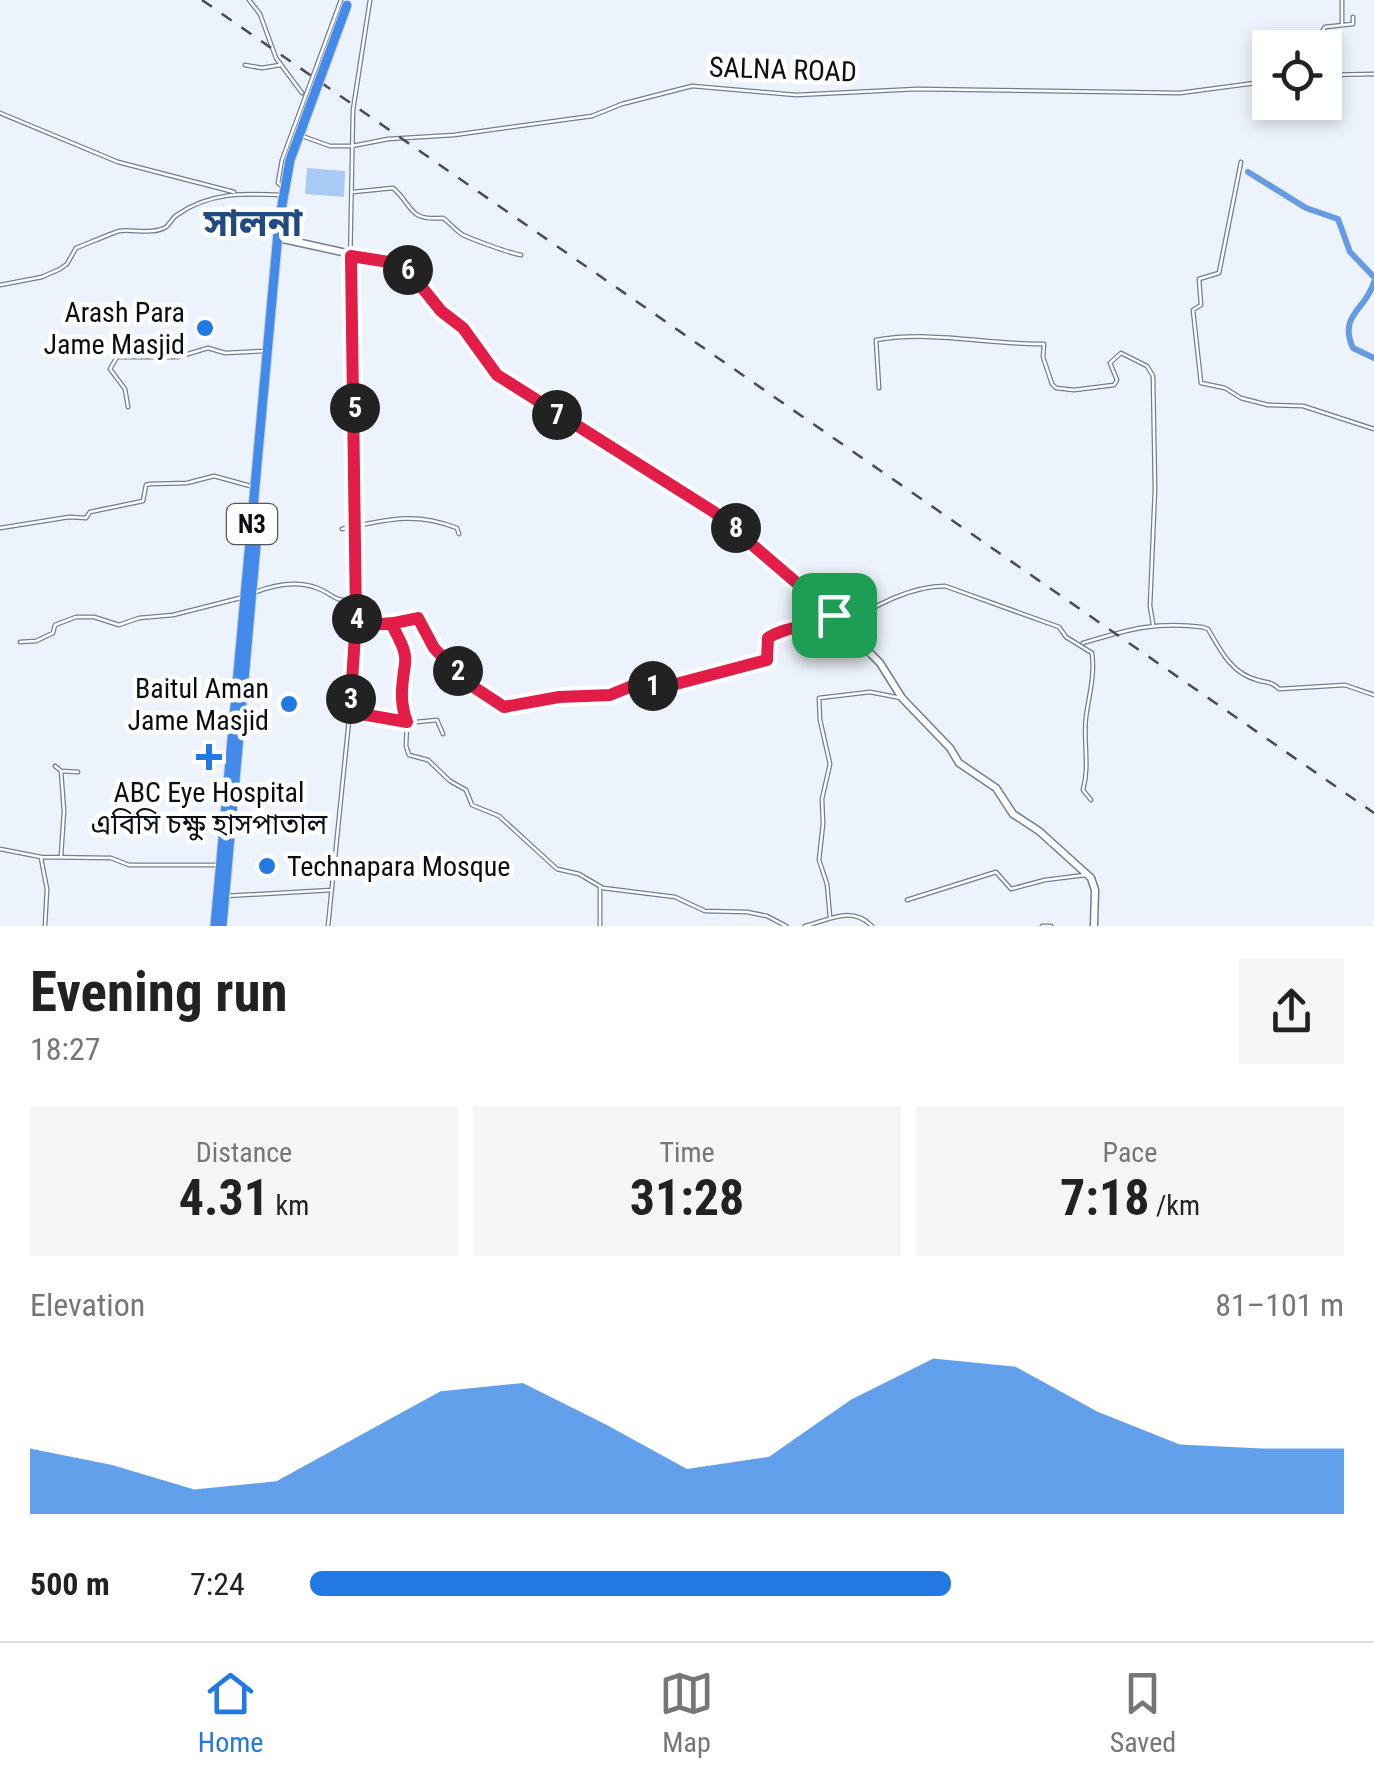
<!DOCTYPE html>
<html lang="en">
<head>
<meta charset="utf-8">
<style>
	body { margin:0; font-family:"Roboto Condensed","Noto Sans Bengali",sans-serif; background:#f6f6f6; color:#222; height:100vh; display:flex; flex-direction:column; font-size:38px; white-space:nowrap }
	* { box-sizing:border-box; margin:0 }
	p { font-size:32px; color:#767676 }
	.icon { flex:none; width:55px; height:55px; fill:none; stroke:currentColor; stroke-width:2; stroke-linecap:round; stroke-linejoin:round }
	.map { position:relative; height:926px; overflow:hidden }
	.details { display:flex; flex-direction:column; background:#fff; flex:1 }
	.details>* { flex:none }
	.fabs { position:absolute; left:1252px; top:30px; display:grid; gap:20px }
	.fabs a { display:grid; place-items:center; width:90px; height:90px; border-radius:0px; background:#fff; box-shadow:0 5px 15px #0003; font-size:50px }
	.pin { position:absolute; display:grid; place-items:center; width:85px; height:85px; color:#fff; margin:-42px; border-radius:20px; box-shadow:0 5px 15px #0006 }
	.km { position:absolute; width:50px; height:50px; margin:-25px; border-radius:50%; background:#222; color:#fff; font-size:28px; line-height:50px; text-align:center }
	.round { display:grid; place-items:center; flex:none; width:105px; height:105px; border-radius:0px; background:#f6f6f6 }
	.overview { display:flex; align-items:center; justify-content:space-between; height:170px; padding:0 30px }
	h1 { font-size:55px; font-weight:700; line-height:75px }
	.stats { display:grid; grid-template-columns:repeat(3,1fr); gap:15px; height:170px; padding:10px 30px }
	.stats div { display:grid; align-content:center; border-radius:0px; background:#f6f6f6; text-align:center }
	.stats b { font-size:50px; font-weight:700 }
	.stats small { font-size:28px; font-weight:400 }
	.stats p { font-size:28px }
	.chart { height:280px; padding:20px 30px }
	.chart p { display:flex; justify-content:space-between }
	.chart svg { width:100%; height:180px; margin-top:10px; fill:#2279e3; opacity:.7 }
	ul { padding:0 30px; list-style:none; font-size:32px }
	li { display:grid; grid-template-columns:160px 120px 1fr; align-items:center; height:75px }
	li i { height:25px; border-radius:12px; background:#2279e3 }
	.dock { display:flex; justify-content:space-around; align-items:center; height:140px; border-top:2px solid #e0e0e0; background:#fff; font-size:28px; color:#767676 }
	.dock a { display:grid; justify-items:center; gap:5px }
	.dock .active { color:#2279e3 }
	.map>svg:first-child { display:block }
	.green { fill:#aacaf6 }
	.lines { fill:none; stroke-linecap:round; stroke-linejoin:round }
	.river { stroke:#659be4; stroke-width:6 }
	.street-casing { stroke:#707e91; stroke-width:5 }
	.secondary-casing { stroke:#707e91; stroke-width:9 }
	.highway-casing { stroke:#cecfd0; stroke-width:11 }
	.street { stroke:#fff; stroke-width:2.5 }
	.secondary { stroke:#fff; stroke-width:6 }
	.highway { stroke:#428beb; stroke-width:9 }
	.rail { stroke:#464c53; stroke-width:2.5; stroke-dasharray:12 12; stroke-linecap:butt }
	.highway-bridge-casing { stroke:#cecfd0; stroke-width:11; stroke-linecap:butt }
	.highway-bridge { stroke:#428beb; stroke-width:9 }
	.route-casing { stroke:#fff; stroke-width:20 }
	.route { stroke:#e11d48; stroke-width:12 }
	.poi-dot { fill:#2279e3; stroke:#fff; stroke-width:4 }
	.labels { text-anchor:middle; stroke-width:9; stroke-linejoin:round; paint-order:stroke }
	.shield { fill:#fff; stroke:#53565b; stroke-width:2.5 }
	.shield-label { font-size:25px; font-weight:bold; fill:#090e15 }
	.street-label { font-size:28px; fill:#090e15; stroke:#fff }
	.poi-label { font-size:28px; fill:#090e15; stroke:#fff; text-anchor:end }
	.district-label { font-size:38px; font-weight:bold; fill:#214a7e; stroke:#fff }
</style>
</head>
<body>
<div class="map">
<svg width="1374" height="926" viewBox="0 0 1374 926">
	<rect width="100%" height="100%" fill="#edf3fc"/>
	<path class="green" d="M307 168 345 171 344 197 305 194Z"/>
	<g class="lines">
		<path class="river" d="M1248 172 1306 208 1338 219 1350 252 1374 277
			M1374 282C1366 310 1338 315 1353 348L1374 358"/>
		<defs>
			<path id="street" d="M249 0 260 14 276 58 302 93
				M1342 0V23
				M1311 48 1325 27 1353 24V17
				M245 65 262 68 280 65
				M1325 75 1374 74
				M0 113 118 162 234 192
				M302 136 330 146H352L388 139 454 135 592 116 622 104 692 86 796 95 917 89 1180 93 1270 81
				M1241 162 1219 273 1199 279 1201 305 1193 310 1201 383 1225 388 1241 398 1268 405 1303 406 1374 429
				M283 187 278 183 282 160 341 0
				M353 192 393 188C414 206 407 221 443 218 450 223 456 231 463 235 474 240 512 254 521 255
				M0 285 42 277 60 269 67 264 76 248C84 245 115 232 119 231 133 229 153 235 166 227 170 224 172 218 177 215 209 192 245 193 282 195
				M879 388 876 340C933 330 987 345 1044 344L1043 357 1052 384 1056 388 1074 390 1114 385 1117 380 1110 363 1121 353 1147 366 1153 376 1155 489 1150 606 1153 624
				M128 407 125 389 110 369 117 357H178L208 348 225 353 266 351
				M0 528 69 517 86 518 90 512 143 501 146 485 150 484 187 483 214 476 254 487
				M342 529C385 520 414 511 457 528L459 534
				M253 593C273 585 296 580 317 588 336 595 329 600 354 601
				M358 620 364 624H392L403 644 405 665 400 676 401 699 407 723 406 746 409 755 428 760 450 781 466 790 472 805 499 816 557 869 579 874 603 888 675 897 705 911 747 912 767 916 786 926
				M394 623 418 618 434 648 465 682 504 707 559 697 610 695 632 686 676 684 767 659 768 638C786 625 812 627 832 616
				M847 626C872 605 913 586 945 586L1059 627 1066 637 1092 653C1095 676 1089 695 1086 717 1083 741 1090 765 1083 790L1091 800
				M20 642 36 641 53 633 55 625 76 617H94L119 625 139 618 173 615 244 597
				M1083 643C1127 630 1155 621 1202 627L1208 629C1221 651 1231 673 1257 680 1267 683 1271 681 1279 689L1345 685 1374 695
				M352 712 407 723 437 720 443 734
				M55 766 61 771 64 811 61 856
				M61 771 78 772
				M0 849 41 857 111 858 129 865H216
				M41 858 47 889 45 926
				M600 888V926
				M226 896 332 890
				M907 900 996 872 1011 889 1045 880 1085 875
				M830 917 827 884 819 860 823 824 822 799 830 764 820 720 819 698 870 692 901 698
				M328 926 355 661 356 454 350 268 353 110 370 0
				M805 926C830 920 851 905 872 926
				M1042 926H1051"/>
			<path id="secondary" d="M283 239 401 265 416 278 441 311 463 328 497 375 714 512 792 575 880 663 902 698 950 748 959 763 996 788 1013 814 1039 831 1091 878 1095 890 1094 926"/>
			<path id="highway" d="M215 926 279 222 290 160 303 125
				M222 926 256 545"/>
		</defs>
		<use href="#street" class="street-casing"/>
		<use href="#secondary" class="secondary-casing"/>
		<use href="#highway" class="highway-casing"/>
		<use href="#street" class="street"/>
		<use href="#secondary" class="secondary"/>
		<use href="#highway" class="highway"/>
		<path class="rail" d="M202 0 1374 813"/>
		<defs>
			<path id="highway-bridge" d="M303 125 347 5"/>
		</defs>
		<use href="#highway-bridge" class="highway-bridge-casing"/>
		<use href="#highway-bridge" class="highway-bridge"/>
	</g>
	<g class="lines">
		<defs>
			<path id="route" d="M834 615C813 627 785 626 768 638L767 660 676 684 632 686 610 695 559 697 504 707 466 682 434 648 418 618C399 622 375 629 356 619L350 712 407 722C399 701 402 685 405 664 407 649 397 637 392 624 380 623 367 626 356 619L351 256 389 262 408 270 441 311 463 328 497 375 714 512 834 615"/>
		</defs>
		<use href="#route" class="route-casing"/>
		<use href="#route" class="route"/>
	</g>
	<g class="poi-dot">
		<circle cx="205" cy="328" r="10"/>
		<circle cx="289" cy="704" r="10"/>
		<path d="M204 742h10v10h10v10h-10v10h-10v-10h-10v-10h10z"/>
		<circle cx="267" cy="866" r="10"/>
	</g>
	<g class="labels">
		<rect class="shield" x="227" y="504" width="50" height="40" rx="8"/>
		<g class="shield-label">
			<text x="252" y="533">N3</text>
		</g>
		<g class="street-label">
			<text transform="translate(783 69) rotate(2)" y="10">SALNA ROAD</text>
		</g>
		<g class="poi-label">
			<text x="185" y="322">Arash Para<tspan x="185" dy="32">Jame Masjid</tspan></text>
			<text x="269" y="698">Baitul Aman<tspan x="269" dy="32">Jame Masjid</tspan></text>
			<text x="209" y="802" text-anchor="middle">ABC Eye Hospital<tspan x="209" dy="32">এবিসি চক্ষু হাসপাতাল</tspan></text>
			<text x="287" y="876" text-anchor="start">Technapara Mosque</text>
		</g>
		<g class="district-label">
			<text x="253" y="236">সালনা</text>
		</g>
	</g>
</svg>
<div class="fabs">
<a><svg class="icon" aria-label="locate" viewBox="0 0 24 24"><circle cx="12" cy="12" r="6"/><path d="M12 2v4M12 18v4M2 12h4M18 12h4"/></svg></a>
</div>
<div class="pin" style="left:834px;top:615px;background:#1e9e55"><svg class="icon" aria-label="arrive" viewBox="0 0 24 24"><path d="M6 21V4h12l-3 4 3 4H6"/></svg></div>
<b class="km" style="left:653px;top:686px">1</b>
<b class="km" style="left:458px;top:671px">2</b>
<b class="km" style="left:351px;top:699px">3</b>
<b class="km" style="left:357px;top:619px">4</b>
<b class="km" style="left:355px;top:408px">5</b>
<b class="km" style="left:408px;top:270px">6</b>
<b class="km" style="left:557px;top:415px">7</b>
<b class="km" style="left:736px;top:528px">8</b>
</div>
<section class="details">
<div class="overview"><div><h1>Evening run</h1><p>18:27</p></div><a class="round"><svg class="icon" aria-label="share" viewBox="0 0 24 24"><path d="M12 15V3M7 8l5-5 5 5M5 13v7h14v-7"/></svg></a></div>
<div class="stats">
<div><p>Distance</p><b>4.31<small> km</small></b></div>
<div><p>Time</p><b>31:28</b></div>
<div><p>Pace</p><b>7:18<small> /km</small></b></div>
</div>
<div class="chart"><p><span>Elevation</span>81–101 m</p>
<svg viewBox="0 0 160 44" preserveAspectRatio="none"><path d="M0 44V28L10 32L20 38L30 36L40 25L50 14L60 12L70 22L80 33L90 30L100 16L110 6L120 8L130 19L140 27L150 28L160 28V44z"/></svg>
</div>
<ul>
<li><b>500 m</b>7:24<i style="width:62%"></i></li>
</ul>
</section>
<nav class="dock">
<a class="active"><svg class="icon" aria-label="home" viewBox="0 0 24 24"><path d="M3 11l9-7 9 7M6 9v11h12V9"/></svg>Home</a>
<a><svg class="icon" aria-label="map" viewBox="0 0 24 24"><path d="M3 6l6-2 6 2 6-2v14l-6 2-6-2-6 2zM9 4v14M15 6v14"/></svg>Map</a>
<a><svg class="icon" aria-label="saved" viewBox="0 0 24 24"><path d="M7 4h10v16l-5-4-5 4z"/></svg>Saved</a>
</nav>
</body>
</html>
